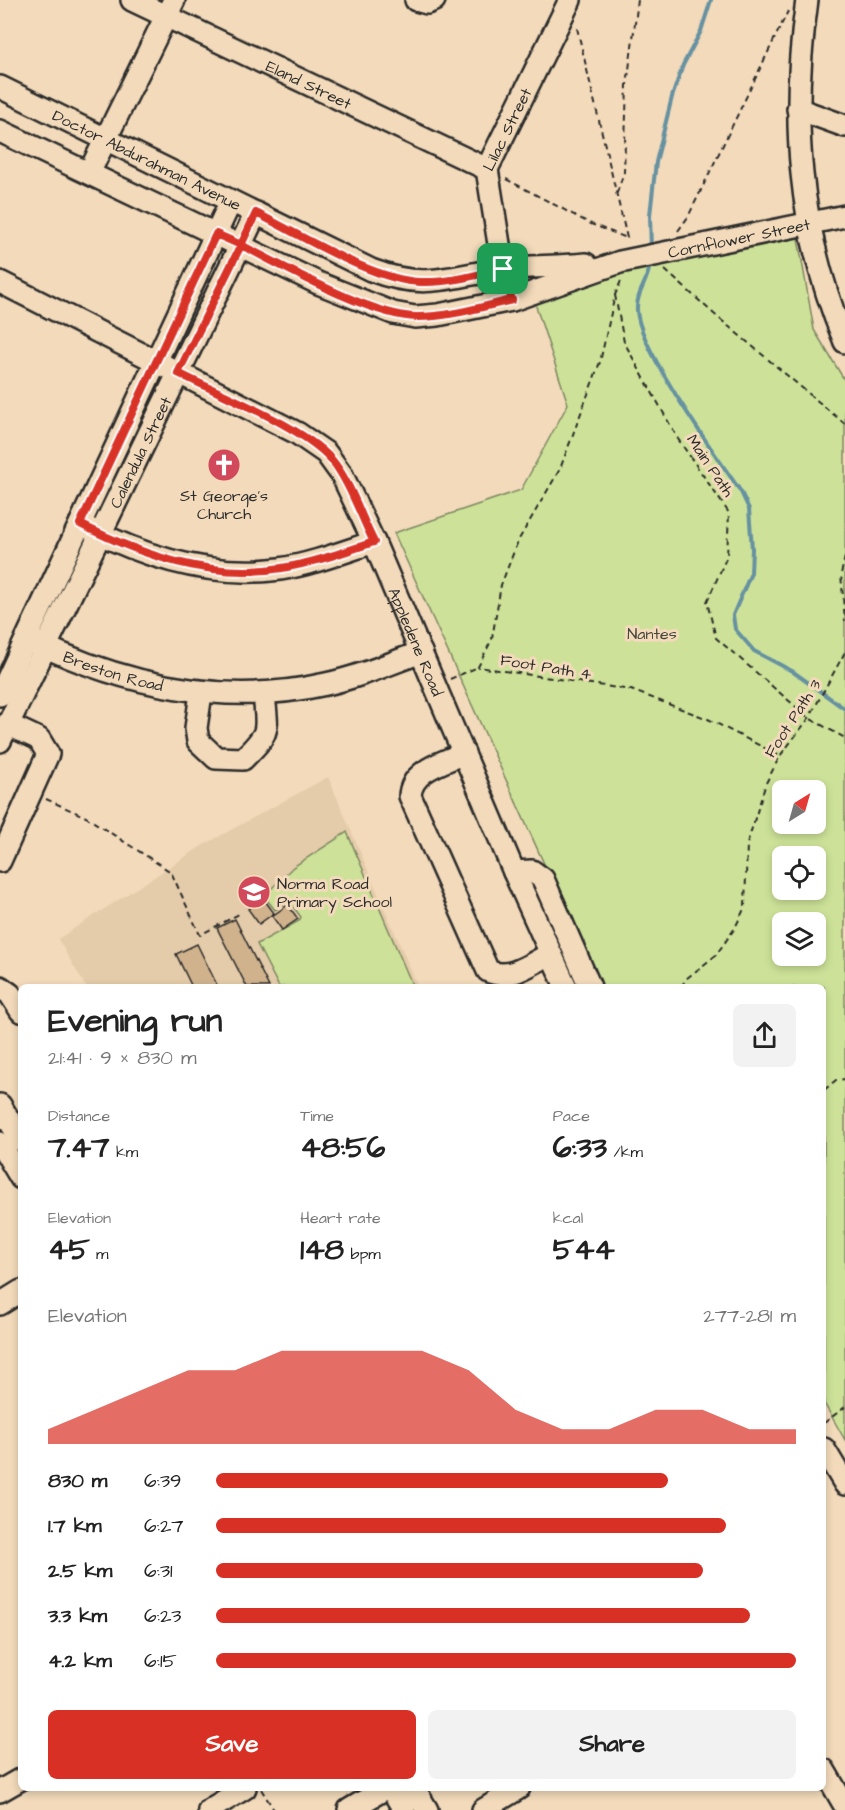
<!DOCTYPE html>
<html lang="en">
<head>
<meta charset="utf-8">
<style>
	body { margin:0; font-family:"Architects Daughter",sans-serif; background:#f2f2f2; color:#222; height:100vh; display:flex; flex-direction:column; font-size:22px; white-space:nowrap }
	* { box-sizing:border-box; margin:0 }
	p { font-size:20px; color:#767676 }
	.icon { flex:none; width:33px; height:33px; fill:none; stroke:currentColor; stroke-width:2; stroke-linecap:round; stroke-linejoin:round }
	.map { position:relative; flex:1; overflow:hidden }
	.panel { position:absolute; left:18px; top:984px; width:808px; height:807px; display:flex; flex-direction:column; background:#fff; border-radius:9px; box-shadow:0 3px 9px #0003 }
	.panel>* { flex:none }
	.needle { width:39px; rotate:37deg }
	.controls { position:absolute; left:772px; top:780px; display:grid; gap:12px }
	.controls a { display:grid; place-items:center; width:54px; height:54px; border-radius:9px; background:#fff; box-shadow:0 3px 9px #0003; font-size:30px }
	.pin { position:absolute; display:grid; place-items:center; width:51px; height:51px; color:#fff; margin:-26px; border-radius:12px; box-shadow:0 3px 9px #0006 }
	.round { display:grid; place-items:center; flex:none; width:63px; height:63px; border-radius:9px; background:#f2f2f2 }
	.head { display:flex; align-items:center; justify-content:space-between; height:102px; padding:0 30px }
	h1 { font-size:33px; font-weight:700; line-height:45px }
	.metrics { display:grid; grid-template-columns:repeat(3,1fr); gap:9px; height:102px; padding:6px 30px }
	.metrics div { display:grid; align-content:center }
	.metrics b { font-size:30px; font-weight:700 }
	.metrics small { font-size:16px; font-weight:400 }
	.metrics p { font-size:16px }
	.chart { height:168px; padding:12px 30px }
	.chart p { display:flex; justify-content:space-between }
	.chart svg { width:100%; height:108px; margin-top:6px; fill:#d93025; opacity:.7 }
	.primary-button { display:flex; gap:12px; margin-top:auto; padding:12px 30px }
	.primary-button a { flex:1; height:69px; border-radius:9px; background:#d93025; color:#fff; font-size:24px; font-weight:700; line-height:69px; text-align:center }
	.primary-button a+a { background:#f2f2f2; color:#222 }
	ul { padding:0 30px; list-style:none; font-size:20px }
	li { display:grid; grid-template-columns:96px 72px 1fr; align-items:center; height:45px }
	li i { height:15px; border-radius:8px; background:#d93025 }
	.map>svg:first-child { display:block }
	.built { fill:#e4cba9 }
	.green { fill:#cde298; stroke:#7c8662; stroke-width:1.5; fill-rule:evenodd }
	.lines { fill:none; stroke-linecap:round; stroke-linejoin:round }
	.stream { stroke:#6691a1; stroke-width:4 }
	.building { fill:#d0b38d; stroke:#2b2b2b; stroke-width:1.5 }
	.minor-casing { stroke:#2b2b2b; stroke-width:26 }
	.path { stroke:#2b2b2b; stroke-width:2; stroke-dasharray:6 4.5; stroke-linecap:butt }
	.minor { stroke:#f2daba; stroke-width:21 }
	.route-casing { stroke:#fff; stroke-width:12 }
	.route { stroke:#d93025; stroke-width:8 }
	.labels { text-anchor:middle; stroke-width:6; stroke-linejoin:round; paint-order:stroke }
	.street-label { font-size:16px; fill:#2b2b2b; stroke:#f2daba }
	.poi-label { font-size:16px; fill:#2b2b2b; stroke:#f2daba }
	.park-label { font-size:16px; fill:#43463b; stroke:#f2daba }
</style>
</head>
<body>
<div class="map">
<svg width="845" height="1810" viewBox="0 0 845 1810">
	<rect width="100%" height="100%" fill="#f2daba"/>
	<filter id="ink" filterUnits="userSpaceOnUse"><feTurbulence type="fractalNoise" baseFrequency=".0167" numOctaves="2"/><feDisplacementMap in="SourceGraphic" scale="12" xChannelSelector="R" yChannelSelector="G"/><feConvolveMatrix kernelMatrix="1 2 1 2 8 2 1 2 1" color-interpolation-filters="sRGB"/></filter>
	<g filter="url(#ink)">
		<path class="built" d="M328 777 418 987H86L58 939 202 846Z"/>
		<path class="green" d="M796 227 814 330 845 381V1440L824 1403V987H600L394 533 521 490 568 404 532 294ZM783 790H816V824H783ZM783 856H816V890H783ZM783 922H816V956H783Z
			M347 832 413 987H279L257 944 299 921 301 917 289 901 275 910 264 896 293 867Z"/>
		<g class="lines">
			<path class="stream" d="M651 250 650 215 656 162 672 97 683 65 701 31 711 0
				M650 263C649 281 636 292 637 310 638 348 717 457 741 492L749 509 752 549 751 573 733 615 735 629 754 651 792 671 845 709"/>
		</g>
		<path class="building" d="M263 898 274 913 259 924 248 909Z
			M288 905 298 919 282 930 272 916Z
			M235 919 269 987H247L217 928Z
			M197 944 218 987H192L176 954Z"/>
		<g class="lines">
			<defs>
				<g id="minor">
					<path id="s1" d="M132 0 487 169"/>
					<path d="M416 0 427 3 434 0"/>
					<path d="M807 0C790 120 798 229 845 342"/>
					<path id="s2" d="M0 87 371 270C426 291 449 276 503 269 530 266 558 267 586 264"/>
					<path d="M798 109 845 126"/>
					<path id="s3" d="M0 131 318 283 393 313 415 317 438 315 512 300 620 262 845 216"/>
					<path d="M89 173 174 0"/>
					<path id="s4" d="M0 282 297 433 326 453 342 475 374 542 514 872 566 987"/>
					<path id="s5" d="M512 300 503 269 487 169 570 0"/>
					<path d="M88 528C147 558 214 578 280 569 312 564 343 552 374 542"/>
					<path id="s6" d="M33 641C124 685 225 707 326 684 359 677 389 664 421 652"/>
					<path d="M201 693 196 728 198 741 216 758 243 759C272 730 267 732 264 693"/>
					<path d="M0 695 231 201"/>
					<path id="s7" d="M0 741 256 213"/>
					<path d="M464 753C443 763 411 770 410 796L488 971C510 981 530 964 550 954"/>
					<path d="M0 861 48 754 39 739 7 724"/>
					<path d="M514 872 532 871 543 879 590 987"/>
					<path d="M0 987 10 994 21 1011"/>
					<path d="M0 1105 21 1140"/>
					<path d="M0 1143 21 1178"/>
					<path d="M0 1304 21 1291"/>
					<path d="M824 1449 845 1484"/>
					<path d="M824 1770 845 1806"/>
					<path d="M391 1788 404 1810"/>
					<path d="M414 1788 427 1810"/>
					<path d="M0 1791 21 1779"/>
					<path d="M209 1810 245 1788"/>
					<path d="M349 1810 386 1788"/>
					<path d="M483 1810 519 1788"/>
				</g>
			</defs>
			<use href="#minor" class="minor-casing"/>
			<path class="path" d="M577 28 627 238
				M506 179 591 224 627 238
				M617 193 624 172 627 85 638 0
				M678 231 688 217 788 11
				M665 270 714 314 845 424
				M621 281 615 295 600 362 560 469 518 541 501 585 492 639 478 667 631 690 708 719 780 756
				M615 295 624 342 678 439 729 513 727 556 707 602 716 638 809 718 845 738
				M845 557 841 574 845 621
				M450 679 478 667
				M46 799 86 817 171 872 200 935 239 914
				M681 987 686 979 716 955 735 928 745 907 747 844 766 783 780 756 809 718 845 652
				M824 1090 836 1080 845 1079
				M824 1423 845 1407
				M261 1789 274 1810"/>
			<use href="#minor" class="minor"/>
		</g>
	</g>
	<g class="lines" filter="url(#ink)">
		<defs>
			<path id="route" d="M503 269C477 275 448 283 421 282 374 281 301 235 256 213L241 245 216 234 80 524C141 555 211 580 282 568 313 563 344 552 374 542 361 517 352 487 335 464 310 429 219 394 178 373L241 245C283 266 372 317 417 317 449 317 481 307 512 300L503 269"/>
		</defs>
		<use href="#route" class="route-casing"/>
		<use href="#route" class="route"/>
	</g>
	<defs>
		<symbol id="church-disc" viewBox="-11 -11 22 22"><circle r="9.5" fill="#d1495b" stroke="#f2daba"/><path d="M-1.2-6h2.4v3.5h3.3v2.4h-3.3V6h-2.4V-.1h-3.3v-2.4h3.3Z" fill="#fff"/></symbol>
		<symbol id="school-disc" viewBox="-11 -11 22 22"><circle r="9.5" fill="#d1495b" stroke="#f2daba"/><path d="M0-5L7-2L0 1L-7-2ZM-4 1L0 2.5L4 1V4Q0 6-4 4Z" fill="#fff"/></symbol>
	</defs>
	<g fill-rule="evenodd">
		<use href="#church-disc" x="205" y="446" width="38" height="38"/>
		<use href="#school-disc" x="235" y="873" width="38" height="38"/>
	</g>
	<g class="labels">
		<g class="street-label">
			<text dy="6" stroke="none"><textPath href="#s1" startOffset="196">Eland Street</textPath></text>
			<text dy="6" stroke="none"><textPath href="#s5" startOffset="178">Lilac Street</textPath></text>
			<text dy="6" stroke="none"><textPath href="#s2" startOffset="164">Doctor Abdurahman Avenue</textPath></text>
			<text dy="6" stroke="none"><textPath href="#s3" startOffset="790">Cornflower Street</textPath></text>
			<text dy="6" stroke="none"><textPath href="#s7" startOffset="321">Calendula Street</textPath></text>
			<text transform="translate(711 465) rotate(56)" y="6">Main Path</text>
			<text dy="6" stroke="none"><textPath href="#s4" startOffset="578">Appledene Road</textPath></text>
			<text transform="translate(546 666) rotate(9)" y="6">Foot Path 4</text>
			<text dy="6" stroke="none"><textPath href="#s6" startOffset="86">Breston Road</textPath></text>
			<text transform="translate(792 718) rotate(-57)" y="6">Foot Path 3</text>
		</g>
		<g class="poi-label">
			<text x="224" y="501">St George's<tspan x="224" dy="18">Church</tspan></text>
			<text x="277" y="889" text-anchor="start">Norma Road<tspan x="277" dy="18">Primary School</tspan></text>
		</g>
		<g class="park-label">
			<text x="652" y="639">Nantes</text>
		</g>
	</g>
</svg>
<div class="controls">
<a><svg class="needle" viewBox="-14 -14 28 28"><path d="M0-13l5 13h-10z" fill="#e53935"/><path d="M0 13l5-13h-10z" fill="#767676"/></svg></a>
<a><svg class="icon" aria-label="locate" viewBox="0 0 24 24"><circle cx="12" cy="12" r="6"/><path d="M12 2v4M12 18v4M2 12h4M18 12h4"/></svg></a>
<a><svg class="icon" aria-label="layers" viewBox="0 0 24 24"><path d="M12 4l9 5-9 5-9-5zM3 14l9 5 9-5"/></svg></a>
</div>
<div class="pin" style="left:503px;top:269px;background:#1e9e55"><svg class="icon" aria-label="arrive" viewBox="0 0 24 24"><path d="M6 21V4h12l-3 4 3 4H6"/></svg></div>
<section class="panel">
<div class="head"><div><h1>Evening run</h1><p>21:41 · 9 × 830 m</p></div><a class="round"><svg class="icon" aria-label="share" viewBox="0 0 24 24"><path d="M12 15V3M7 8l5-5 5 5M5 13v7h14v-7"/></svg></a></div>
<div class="metrics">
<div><p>Distance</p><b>7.47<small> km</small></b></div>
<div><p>Time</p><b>48:56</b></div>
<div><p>Pace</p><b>6:33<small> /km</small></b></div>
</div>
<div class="metrics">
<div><p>Elevation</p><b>45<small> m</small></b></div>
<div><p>Heart rate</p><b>148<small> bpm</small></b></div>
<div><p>kcal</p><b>544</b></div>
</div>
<div class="chart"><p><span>Elevation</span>277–281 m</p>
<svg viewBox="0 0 160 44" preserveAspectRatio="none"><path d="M0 44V38L10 30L20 22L30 14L40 14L50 6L60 6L70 6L80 6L90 14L100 30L110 38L120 38L130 30L140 30L150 38L160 38V44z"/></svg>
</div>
<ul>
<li><b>830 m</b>6:39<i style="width:78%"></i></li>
<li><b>1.7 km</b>6:27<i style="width:88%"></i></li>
<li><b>2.5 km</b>6:31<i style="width:84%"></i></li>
<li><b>3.3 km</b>6:23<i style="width:92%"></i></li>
<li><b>4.2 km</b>6:15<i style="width:100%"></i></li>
</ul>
<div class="primary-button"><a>Save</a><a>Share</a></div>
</section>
</div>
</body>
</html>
